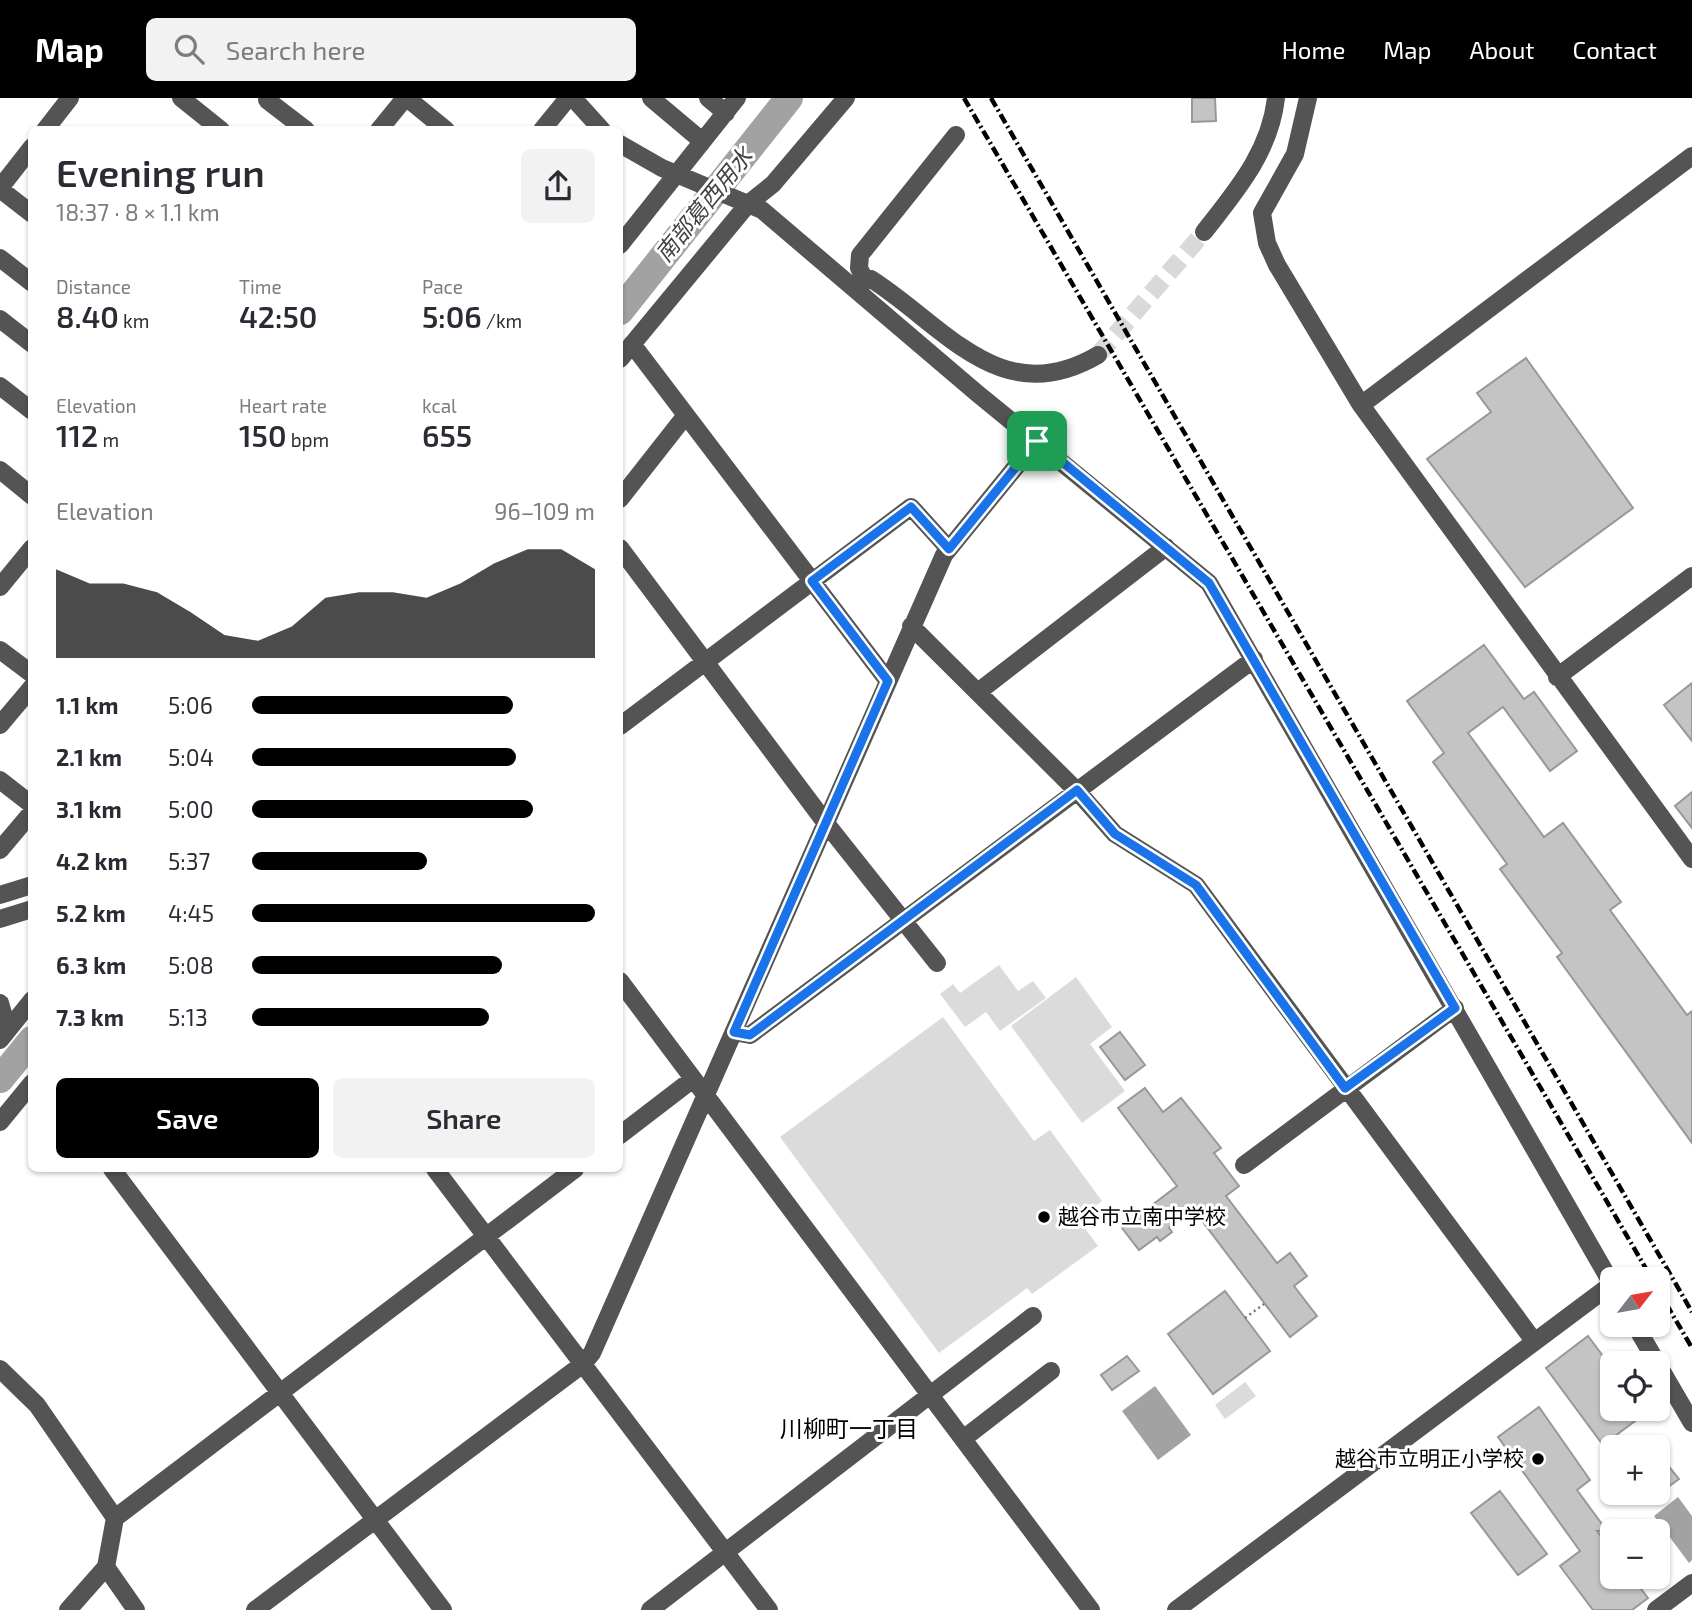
<!DOCTYPE html>
<html lang="en">
<head>
<meta charset="utf-8">
<style>
	body { margin:0; font-family:"Exo 2","Noto Sans JP",sans-serif; background:#f2f2f3; color:#2b2b33; height:100vh; display:flex; flex-direction:column; font-size:26px; white-space:nowrap }
	* { box-sizing:border-box; margin:0 }
	p { font-size:23px; color:#7c7c81 }
	.icon { flex:none; width:38px; height:38px; fill:none; stroke:currentColor; stroke-width:2; stroke-linecap:round; stroke-linejoin:round }
	.map { position:relative; flex:1; overflow:hidden }
	.drawer { position:absolute; left:28px; top:28px; width:595px; height:1046px; display:flex; flex-direction:column; background:#fff; border-radius:10px; box-shadow:0 2px 5px #0004 }
	.drawer>* { flex:none }
	.needle { width:46px; rotate:59deg }
	.fabs { position:absolute; left:1600px; top:1169px; display:grid; gap:14px }
	.fabs a { display:grid; place-items:center; width:70px; height:70px; border-radius:10px; background:#fff; box-shadow:0 2px 5px #0004; font-size:35px }
	.pin { position:absolute; display:grid; place-items:center; width:60px; height:60px; color:#fff; margin:-30px; border-radius:14px; box-shadow:0 4px 10px #0006 }
	.round { display:grid; place-items:center; flex:none; width:74px; height:74px; border-radius:10px; background:#f2f2f3 }
	.summary { display:flex; align-items:center; justify-content:space-between; height:119px; padding:0 28px }
	h1 { font-size:38px; font-weight:600; line-height:52px }
	.figures { display:grid; grid-template-columns:repeat(3,1fr); gap:10px; height:119px; padding:7px 28px }
	.figures div { display:grid; align-content:center }
	.figures b { font-size:30px; font-weight:600 }
	.figures small { font-size:19px; font-weight:400 }
	.figures p { font-size:19px }
	.chart { height:196px; padding:14px 28px }
	.chart p { display:flex; justify-content:space-between }
	.chart svg { width:100%; height:126px; margin-top:7px; fill:#000; opacity:.7 }
	.button { display:flex; gap:14px; margin-top:auto; padding:14px 28px }
	.button a { flex:1; height:80px; border-radius:10px; background:#000; color:#fff; font-size:28px; font-weight:600; line-height:80px; text-align:center }
	.button a+a { background:#f2f2f3; color:#2b2b33 }
	ul { padding:0 28px; list-style:none; font-size:23px }
	li { display:grid; grid-template-columns:112px 84px 1fr; align-items:center; height:52px }
	li i { height:18px; border-radius:9px; background:#000 }
	header { display:flex; align-items:center; gap:42px; box-sizing:border-box; height:98px; padding:0 35px; background:#000; color:#fff }
	header strong { font-size:33px }
	nav { display:flex; gap:38px; margin-inline-start:auto; font-size:24px }
	.search { width:490px; height:63px; background:#f2f2f3; display:flex; align-items:center; gap:18px; box-sizing:border-box; padding:0 24px; border-radius:10px; color:#7c7c81; font-size:26px }
	.map>svg:first-child { display:block }
	.green { fill:#dbdbdb }
	.water { fill:#a2a2a2 }
	.lines { fill:none; stroke-linecap:round; stroke-linejoin:round }
	.river { stroke:#a2a2a2; stroke-width:28 }
	.building { fill:#c4c4c4; stroke:#989898; stroke-width:2 }
	.minor-tunnel { stroke:#d9d9d9; stroke-width:18; stroke-dasharray:18 9; stroke-linecap:butt }
	.path { stroke:#767676; stroke-width:2.5; stroke-dasharray:2 3.5; stroke-linecap:butt }
	.minor { stroke:#545454; stroke-width:18 }
	.rail { stroke:#000; stroke-width:4.5; stroke-dasharray:10 3.5 2 3.5; stroke-linecap:butt }
	.route-casing { stroke:#fff; stroke-width:14 }
	.route { stroke:#1a73e8; stroke-width:9 }
	.poi-dot { fill:#000; stroke:#fff; stroke-width:2.5 }
	.labels { text-anchor:middle; stroke-width:6; stroke-linejoin:round; paint-order:stroke }
	.poi-label { font-size:21px; fill:#000; stroke:#fff; text-anchor:start }
	.water-label { font-size:23px; font-style:italic; fill:#434343; stroke:#fff }
	.neighbourhood-label { font-size:23px; fill:#000; stroke:#fff }
</style>
</head>
<body>
<header>
<strong>Map</strong>
<div class="search"><svg class="icon" aria-label="search" viewBox="0 0 24 24"><circle cx="10" cy="10" r="6"/><path d="M15 15l6 6"/></svg>Search here</div>
<nav><a>Home</a><a>Map</a><a>About</a><a>Contact</a></nav>
</header>
<div class="map">
<svg width="1692" height="1512" viewBox="0 0 1692 1512">
	<rect width="100%" height="100%" fill="#fff"/>
	<path class="green" d="M999 867 1018 893 1033 883 1046 900 1000 933 986 914 965 929 940 896 953 886 960 895Z
		M1076 879 1112 929 1090 946 1125 993 1082 1025 1011 928Z
		M943 919 1034 1043 1050 1032 1102 1103 1078 1121 1098 1148 1032 1196 1027 1190 939 1255 780 1039Z
		M1245 1284 1256 1298 1225 1321 1215 1307Z"/>
	<path class="water" d="M1155 1288 1191 1337 1158 1362 1122 1313Z
		M1678 1399 1692 1418V1462L1689 1465 1654 1418Z"/>
	<g class="lines">
		<path class="river" d="M620 213 789 0
			M0 981 32 942"/>
	</g>
	<path class="building" d="M1192 0H1215L1216 23 1192 24Z
		M1526 260 1633 410 1525 489 1427 361 1491 314 1477 295Z
		M1484 547 1524 601 1534 594 1577 653 1550 673 1503 609 1468 635 1544 739 1563 725 1621 804 1610 812 1687 917 1692 913V1045L1557 859 1562 855 1500 771 1507 766 1433 664 1444 655 1407 603Z
		M1692 585V643L1664 607Z
		M1692 694V730L1675 708Z
		M1120 934 1145 967 1125 982 1100 949Z
		M1145 990 1163 1014 1181 1000 1221 1050 1214 1055 1239 1088 1226 1098 1277 1165 1290 1155 1307 1178 1294 1188 1317 1218 1290 1239 1193 1111 1169 1130 1172 1134 1160 1143 1157 1139 1139 1152 1122 1130 1177 1088 1118 1010Z
		M1225 1193 1270 1253 1213 1296 1168 1236Z
		M1588 1238 1612 1270V1311H1651L1603 1347 1546 1270Z
		M1127 1258 1139 1273 1112 1292 1101 1277Z
		M1539 1309 1590 1382 1577 1392 1607 1433H1597L1612 1452V1479H1632L1648 1500 1632 1512H1593L1560 1468 1580 1453 1498 1339Z
		M1666 1365 1679 1381 1657 1397V1372Z
		M1500 1393 1547 1456 1518 1477 1471 1415Z"/>
	<g class="lines">
		<path class="minor-tunnel" d="M1098 257 1204 134"/>
		<path class="path" d="M1245 1220 1264 1206"/>
		<path class="minor" d="M181 0 221 32
			M269 0 267 2 306 32
			M407 0 446 32
			M573 0 602 32
			M651 0 702 43
			M708 0 726 15
			M1308 0 1295 56 1262 115 1267 145 1277 167 1361 307 1692 761
			M45 32 70 0
			M379 32 405 0
			M542 32 568 0
			M620 46 662 70 762 112 978 296 1209 485 1612 1186
			M0 90 32 49
			M0 91 32 116
			M1204 134C1236 93 1270 54 1276 0
			M620 147 737 0
			M0 160 32 185
			M865 182 859 170 860 157 956 37
			M858 192 865 182 871 181C945 228 1001 314 1098 257
			M0 221 32 246
			M632 246 888 583
			M620 261 748 106 773 86 846 0
			M0 288 32 313
			M1361 307 1692 58
			M0 372 32 398
			M620 401 686 317
			M620 450 825 724 937 865
			M0 489 32 450
			M911 528 1077 693 1115 736 1196 787 1534 1243
			M0 552 32 576
			M1557 579 1692 478
			M978 594 1166 449
			M0 627 32 589
			M620 628 911 409 949 451
			M0 682 32 707
			M0 752 32 714
			M0 797 32 787
			M0 821 32 811
			M620 883 1091 1512
			M0 905 4 919 12 927
			M734 934 750 937 1254 561
			M0 942 32 902
			M0 1024 32 985
			M620 1037 693 981
			M1244 1067 1455 910
			M112 1071 443 1512
			M435 1071 769 1512
			M1635 1227 1692 1325
			M0 1271 37 1307 115 1420 106 1469 136 1512
			M963 1341 1051 1273
			M115 1420 575 1071
			M68 1512 106 1469
			M255 1512 583 1266 592 1255 944 457 1037 343
			M650 1512 1033 1218
			M1176 1512 1612 1186
			M1656 1512 1692 1485"/>
		<path class="rail" d="M964 0 1652 1181
			M991 0 1692 1214
			M1657 1190 1692 1250"/>
	</g>
	<g class="lines">
		<defs>
			<path id="route" d="M1037 343 1209 485 1455 910 1345 990 1196 787 1115 736 1077 692 750 937 734 934 888 583 812 483 911 409 949 451Z"/>
		</defs>
		<use href="#route" class="route-casing"/>
		<use href="#route" class="route"/>
	</g>
	<g class="poi-dot">
		<circle cx="1044" cy="1119" r="7"/>
		<circle cx="1538" cy="1361" r="7"/>
	</g>
	<g class="labels">
		<g class="poi-label">
			<text x="1058" y="1126">越谷市立南中学校</text>
			<text x="1524" y="1368" text-anchor="end">越谷市立明正小学校</text>
		</g>
		<g class="water-label">
			<text transform="translate(704 107) rotate(-51)" y="8">南部葛西用水</text>
		</g>
		<g class="neighbourhood-label">
			<text x="849" y="1339">川柳町一丁目</text>
		</g>
	</g>
</svg>
<div class="fabs">
<a><svg class="needle" viewBox="-14 -14 28 28"><path d="M0-13l5 13h-10z" fill="#e53935"/><path d="M0 13l5-13h-10z" fill="#7c7c81"/></svg></a>
<a><svg class="icon" aria-label="locate" viewBox="0 0 24 24"><circle cx="12" cy="12" r="6"/><path d="M12 2v4M12 18v4M2 12h4M18 12h4"/></svg></a>
<a>+</a>
<a>−</a>
</div>
<div class="pin" style="left:1037px;top:343px;background:#1e9e55"><svg class="icon" aria-label="arrive" viewBox="0 0 24 24"><path d="M6 21V4h12l-3 4 3 4H6"/></svg></div>
<section class="drawer">
<div class="summary"><div><h1>Evening run</h1><p>18:37 · 8 × 1.1 km</p></div><a class="round"><svg class="icon" aria-label="share" viewBox="0 0 24 24"><path d="M12 15V3M7 8l5-5 5 5M5 13v7h14v-7"/></svg></a></div>
<div class="figures">
<div><p>Distance</p><b>8.40<small> km</small></b></div>
<div><p>Time</p><b>42:50</b></div>
<div><p>Pace</p><b>5:06<small> /km</small></b></div>
</div>
<div class="figures">
<div><p>Elevation</p><b>112<small> m</small></b></div>
<div><p>Heart rate</p><b>150<small> bpm</small></b></div>
<div><p>kcal</p><b>655</b></div>
</div>
<div class="chart"><p><span>Elevation</span>96–109 m</p>
<svg viewBox="0 0 160 44" preserveAspectRatio="none"><path d="M0 44V13L10 18L20 18L30 21L40 28L50 36L60 38L70 33L80 23L90 21L100 21L110 23L120 18L130 11L140 6L150 6L160 13V44z"/></svg>
</div>
<ul>
<li><b>1.1 km</b>5:06<i style="width:76%"></i></li>
<li><b>2.1 km</b>5:04<i style="width:77%"></i></li>
<li><b>3.1 km</b>5:00<i style="width:82%"></i></li>
<li><b>4.2 km</b>5:37<i style="width:51%"></i></li>
<li><b>5.2 km</b>4:45<i style="width:100%"></i></li>
<li><b>6.3 km</b>5:08<i style="width:73%"></i></li>
<li><b>7.3 km</b>5:13<i style="width:69%"></i></li>
</ul>
<div class="button"><a>Save</a><a>Share</a></div>
</section>
</div>
</body>
</html>
